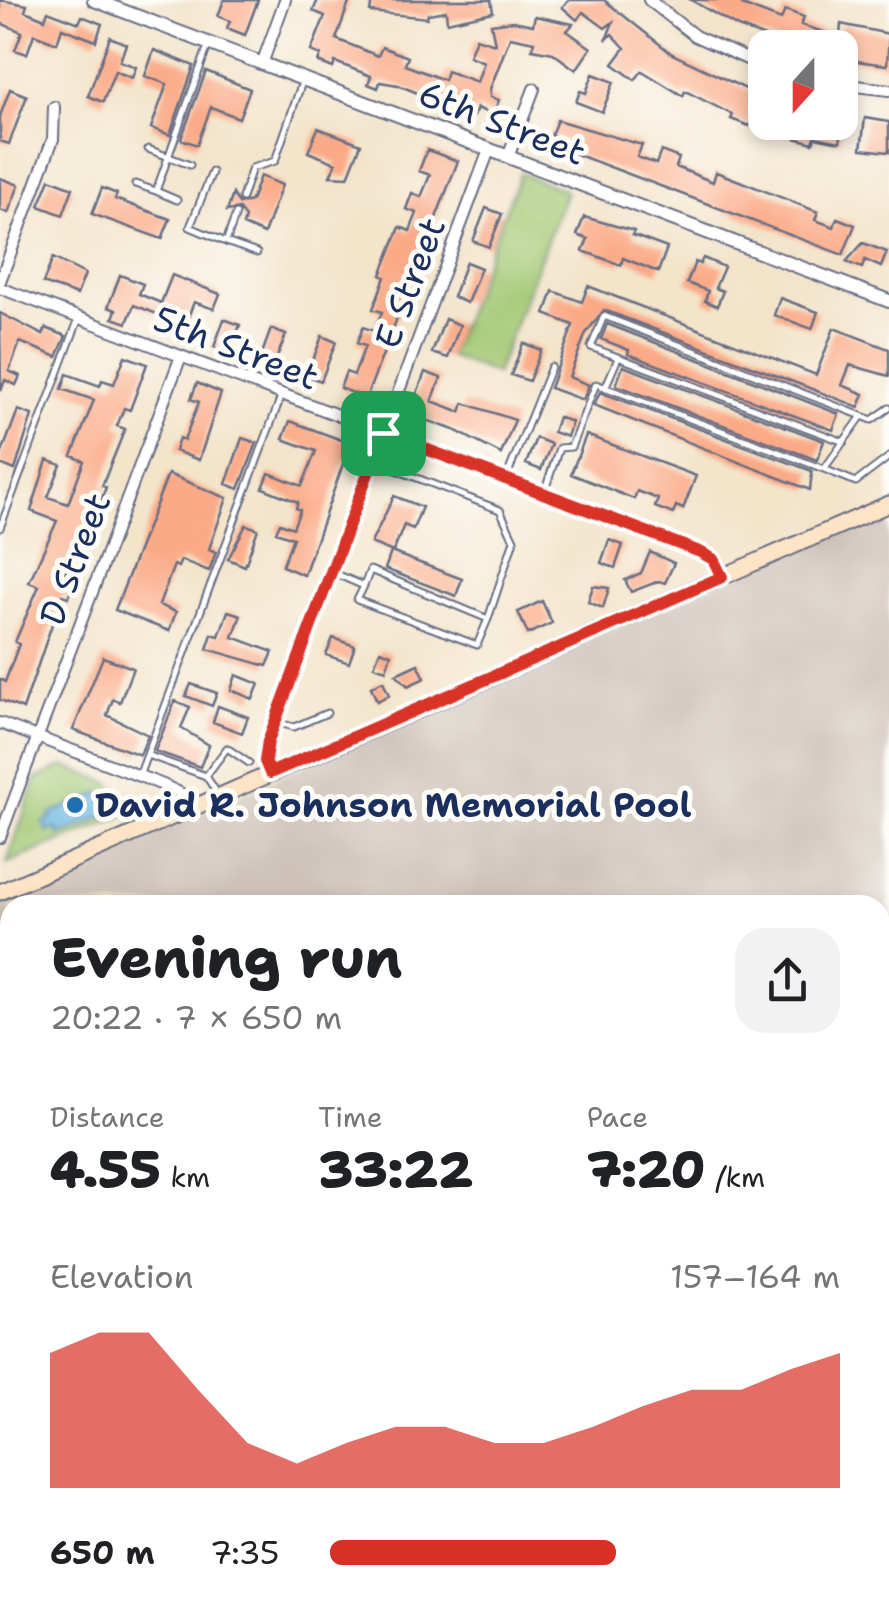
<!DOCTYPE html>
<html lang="en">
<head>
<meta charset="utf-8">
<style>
	body { margin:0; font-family:"Shantell Sans",sans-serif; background:#f2f2f2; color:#202124; height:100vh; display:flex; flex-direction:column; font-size:38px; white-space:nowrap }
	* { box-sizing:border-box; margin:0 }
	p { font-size:32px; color:#757577 }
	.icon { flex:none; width:55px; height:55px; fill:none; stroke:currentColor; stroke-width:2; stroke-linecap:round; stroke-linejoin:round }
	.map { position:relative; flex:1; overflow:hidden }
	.sheet { position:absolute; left:0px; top:895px; width:890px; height:718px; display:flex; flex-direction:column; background:#fff; border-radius:30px 30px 0 0; box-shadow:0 5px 15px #0003 }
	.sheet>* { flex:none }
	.needle { width:65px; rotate:201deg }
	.controls { position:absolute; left:748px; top:30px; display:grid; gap:20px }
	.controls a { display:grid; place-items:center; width:110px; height:110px; border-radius:20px; background:#fff; box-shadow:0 5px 15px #0003; font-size:50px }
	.pin { position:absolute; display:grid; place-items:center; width:85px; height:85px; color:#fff; margin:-42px; border-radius:20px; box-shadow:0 5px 15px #0006 }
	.round { display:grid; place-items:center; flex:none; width:105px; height:105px; border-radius:30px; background:#f2f2f2 }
	.headline { display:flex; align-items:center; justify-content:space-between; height:170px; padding:0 50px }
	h1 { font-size:55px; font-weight:800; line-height:75px }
	.metrics { display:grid; grid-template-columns:repeat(3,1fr); gap:15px; height:170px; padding:10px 50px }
	.metrics div { display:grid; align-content:center }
	.metrics b { font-size:50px; font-weight:800 }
	.metrics small { font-size:28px; font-weight:400 }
	.metrics p { font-size:28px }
	.chart { height:280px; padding:20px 50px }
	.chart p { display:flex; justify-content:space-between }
	.chart svg { width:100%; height:180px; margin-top:10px; fill:#d93025; opacity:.7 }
	ul { padding:0 50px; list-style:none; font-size:32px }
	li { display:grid; grid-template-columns:160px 120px 1fr; align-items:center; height:75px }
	li i { height:25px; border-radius:12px; background:#d93025 }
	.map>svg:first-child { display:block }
	.built { fill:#f0d6bc }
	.industrial { fill:#cec2b9 }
	.green { fill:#a1c872; stroke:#5e7c68; stroke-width:2.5 }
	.water { fill:#6bb7e4; stroke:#4373a1; stroke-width:2.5 }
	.building { fill:#fbaa87 }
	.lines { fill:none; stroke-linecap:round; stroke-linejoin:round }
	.service-casing { stroke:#676e84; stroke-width:9 }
	.minor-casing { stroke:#676e84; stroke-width:14 }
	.tertiary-casing { stroke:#676e84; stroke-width:16 }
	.secondary-casing { stroke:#676e84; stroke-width:19 }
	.path { stroke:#676e84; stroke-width:2.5; stroke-dasharray:2.5 8; stroke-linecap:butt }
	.service { stroke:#fff; stroke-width:5 }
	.minor { stroke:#fff; stroke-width:10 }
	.tertiary { stroke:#fff; stroke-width:12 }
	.secondary { stroke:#fee4c6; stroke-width:15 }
	.rail { stroke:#1b2f5e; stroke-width:4 }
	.route-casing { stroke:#fff; stroke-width:20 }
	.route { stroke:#d93025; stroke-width:12 }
	.poi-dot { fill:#1f6fb2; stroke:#fdfcf7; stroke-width:4 }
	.labels { text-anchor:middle; stroke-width:10; stroke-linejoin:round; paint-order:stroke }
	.street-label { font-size:35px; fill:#1b2f5e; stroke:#fdfcf7 }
	.poi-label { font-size:35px; font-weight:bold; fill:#1b2f5e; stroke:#fdfcf7; text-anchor:start }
</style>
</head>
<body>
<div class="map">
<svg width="889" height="1612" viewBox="0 0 889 1612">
	<rect width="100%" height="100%" fill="#fdfcf7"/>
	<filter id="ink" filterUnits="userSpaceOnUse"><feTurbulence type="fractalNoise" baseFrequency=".01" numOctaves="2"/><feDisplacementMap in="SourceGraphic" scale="20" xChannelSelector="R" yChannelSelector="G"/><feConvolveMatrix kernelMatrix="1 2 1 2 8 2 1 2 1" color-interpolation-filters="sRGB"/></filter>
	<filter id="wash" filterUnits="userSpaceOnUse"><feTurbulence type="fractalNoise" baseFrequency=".0048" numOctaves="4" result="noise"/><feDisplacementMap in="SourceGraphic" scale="40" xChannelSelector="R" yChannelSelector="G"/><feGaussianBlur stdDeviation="2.25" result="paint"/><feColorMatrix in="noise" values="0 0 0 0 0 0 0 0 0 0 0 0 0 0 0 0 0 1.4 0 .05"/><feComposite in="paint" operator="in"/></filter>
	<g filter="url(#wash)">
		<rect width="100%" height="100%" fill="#f3e4ca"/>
		<path class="built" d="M61 1603V1602L591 1603 587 1612H43Z"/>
		<path class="industrial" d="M889 507V1219L880 1223V905H10V1602L21 1603 0 1612V900Z"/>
		<path class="green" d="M520 173 566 191 496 374 449 356Z
			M64 766 110 783 128 814 7 863 36 779Z"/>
		<path class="water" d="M102 792 111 813 59 835 56 828 48 832 44 822 51 819 50 814Z"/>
		<g id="blocks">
			<path class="building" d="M0 0 27 5 25 11 45 19 48 11 79 23 82 16 102 24 96 41 62 28 57 43 34 34 27 54 15 50 22 32 0 23Z
				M224 0H258L245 35 227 28 230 21 218 16Z
				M318 0H350L336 39 378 56 382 47 408 57 405 65 444 80 447 71 477 82 484 62 469 56 476 38 495 44 491 24 513 21 533 25 535 16 573 24 567 31 591 48 576 70 553 53 532 49 534 42 510 37 490 89V97L499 100 493 115 477 108 474 116 398 85 380 82 378 88 368 84 371 76 335 62 333 68 318 62 321 55 311 51 325 16 313 11Z
				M372 0H491L493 12 447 22 446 11 428 14 427 18 370 12Z
				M569 0H604L672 54 765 98V121L753 117 749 126 731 119 733 115 685 91 683 96 642 71 635 80 613 64 625 48 612 34 606 40 613 22 605 28 583 12 577 20 562 7Z
				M691 0H744L742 5 781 20 785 10 804 17 801 25 840 37 841 24 889 34 887 65 840 59V48H795L738 27Z
				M110 37 126 44 120 61 136 67 132 78 115 71 103 102 88 96Z
				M154 50 194 66 170 135 151 128 167 84 145 76Z
				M206 71 250 89 239 118 211 107 197 145 181 139Z
				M593 74 614 82 602 112 576 102 580 91 586 93Z
				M10 89 27 96 9 144 0 141V116Z
				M865 118 889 122V152L861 149Z
				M557 120 642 145 637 157 656 164 661 151 679 158 676 167 713 182 716 172 737 180 818 212 815 220 834 227 837 218 855 225 843 255 565 150 568 142 551 135Z
				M799 122H844L840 142 815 137 813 143 795 138Z
				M318 128 361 144 348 177 330 176 336 163 308 152Z
				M427 150 458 161 366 398 340 388 346 372 354 375 365 346 357 343 363 327 374 331 382 312 373 309 385 277 381 275 400 227 410 231 417 213 406 209 412 193 421 197 430 175 419 171Z
				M260 176 282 185 264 234 243 225 245 218 239 209 227 211 233 194 239 204 251 201Z
				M0 178 19 185 8 213 0 210Z
				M50 179 73 188 63 215 39 206Z
				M102 188 117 194 115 199 170 219 162 239 92 214Z
				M486 208 502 214 489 247 473 241Z
				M584 217 634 231 632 235 667 248 658 272 623 258 621 265 583 251 588 239 577 235Z
				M863 243 887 252 881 267 865 260 862 268 846 262Z
				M53 258 85 274 77 295 43 283Z
				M703 258 724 267 715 288 723 291 717 306 705 301 708 291 687 283 695 262 700 264Z
				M466 262 481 268 467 303 453 297Z
				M120 275 143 284 139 294 161 303 172 275 220 294 214 309 194 302 185 325 134 305 127 323 113 318 116 310 108 307Z
				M588 286 816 375 834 328 889 349V376L850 365 842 385 864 394 859 407 604 310 586 333 569 377 589 385 583 400 550 388 573 325 545 314 553 291 582 302Z
				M780 298 818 312 812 329 774 315Z
				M0 313 43 335 46 328 66 336 57 357 20 342 9 371 20 376 16 385 5 380 1 391Z
				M224 319 240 325 230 353 214 347Z
				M445 319 460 325 448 358 432 353Z
				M607 324 839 414 833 430 628 354 629 350 601 339Z
				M271 329 286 335 274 364 260 359Z
				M322 336 336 342 321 381 307 376Z
				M523 343 541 350 529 381 511 375Z
				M125 356 147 364 130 410 124 408 117 426 125 429 102 486 106 487 89 533 82 530 64 576 75 580 68 597 62 595 23 709 0 700V679L5 682 19 644 15 642 39 586 29 582 57 521 31 511 47 460 61 465 48 497 68 504 84 461 72 456 94 400 62 389 67 374 100 386 102 380 114 384Z
				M623 366 824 441 817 460 616 385Z
				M425 372 441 378 432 401 461 412 464 403 515 420 501 454 454 430 409 414Z
				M197 383 221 393 199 460 175 451 179 438 184 440 199 402 191 399Z
				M600 392 812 471 810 490 594 405Z
				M18 410 32 415 15 470 0 464V458Z
				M558 417 572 422 567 437 553 432Z
				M290 421 355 445 348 463 344 461 304 575 282 566 293 538 276 532 280 523 293 528 300 510 296 508 298 502 263 488 269 473 302 486 316 451 283 439Z
				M586 435 696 476 683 509 676 506 673 514 655 507 658 499 637 491 634 499 571 474Z
				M242 438 257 443 239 489 226 484Z
				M536 438 551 444 541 470 526 464Z
				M168 474 227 498 209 549 216 552 209 571 181 560 178 567 174 565 159 605 176 612 169 631 115 610Z
				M394 496 422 507 413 529 404 525 393 552 371 543Z
				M246 525 258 529 245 566 228 559Z
				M609 540 623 545 615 568 601 563Z
				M391 552 462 579 456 596 385 569Z
				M650 552 674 563 665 583 659 581 631 592 625 580 641 573Z
				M593 586 609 588 603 608 588 602Z
				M542 601 552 623 528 634 518 612Z
				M228 611 241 615 233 637 273 652 267 666 207 649 212 634 219 636Z
				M333 638 355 646 349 663 326 655Z
				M380 650 391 654 386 670 374 666Z
				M103 657 133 668 120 702 113 699 107 715 148 735 140 755 73 730Z
				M418 664 425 678 408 686 396 674Z
				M236 675 259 684 253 699 231 690Z
				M383 681 389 695 377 701 371 687Z
				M191 684 217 693 212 706 186 696Z
				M175 701 190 707 181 728 209 745 200 767 155 751Z
				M218 706 248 717 242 733 213 722Z
				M10 1336V1356L0 1360V1341Z
				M10 1492V1527L0 1532V1496Z
				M638 1602H663L659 1612H635Z
				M708 1602H839L861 1611 731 1612Z"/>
		</g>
	</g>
	<g filter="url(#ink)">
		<use href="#blocks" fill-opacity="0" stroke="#676e84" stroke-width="2.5"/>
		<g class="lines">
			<defs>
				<path id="service" d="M148 149 190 165
					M212 172 190 227 226 242
					M135 184 156 191
					M242 198 252 168 275 161 302 82
					M177 200 156 191 208 46
					M236 214 226 242 257 253
					M605 388 618 358
					M862 416 872 420 889 408
					M391 468 500 510 514 540 488 619
					M824 469 856 482 889 457
					M507 476 551 367
					M545 490 559 448 571 447 596 384 824 469 862 416 604 316 591 347 844 442
					M0 528 79 318
					M334 573 364 586 370 570 488 619 477 645 357 600 364 586
					M275 722 294 727 327 713
					M147 755 206 776 217 793
					M139 776 282 394
					M206 776 227 748 249 763
					M880 935 889 931
					M0 1295 10 1290
					M0 1566 10 1562"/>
				<path id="minor" d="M649 0 695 36 765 67
					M262 64 285 0
					M840 84 889 90
					M508 157 534 89
					M0 281 53 139 54 107
					M0 288 701 552 713 559 722 577
					M0 723 163 785 182 794 189 808
					M269 773 265 754 275 722 489 150
					M0 837 181 356"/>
				<path id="tertiary" d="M94 0 889 301"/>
				<path id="secondary" d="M0 892 889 504
					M880 1254 889 1250
					M602 1612 605 1602"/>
			</defs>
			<use href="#service" class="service-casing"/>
			<use href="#minor" class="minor-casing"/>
			<use href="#tertiary" class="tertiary-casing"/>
			<use href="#secondary" class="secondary-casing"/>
			<path class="path" d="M880 1347 889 1351"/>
			<use href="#service" class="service"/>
			<use href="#minor" class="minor"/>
			<use href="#tertiary" class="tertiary"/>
			<use href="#secondary" class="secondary"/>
			<path class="rail" d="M880 1013H889
				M880 1214 889 1210
				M0 1234 10 1230
				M0 1603 10 1598"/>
		</g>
	</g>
	<g class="lines" filter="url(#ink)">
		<defs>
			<path id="route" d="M383 433 700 552 713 559 722 577 270 773 265 761 268 741Z"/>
		</defs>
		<use href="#route" class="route-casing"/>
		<use href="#route" class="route"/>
	</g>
	<circle class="poi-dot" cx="75" cy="805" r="10"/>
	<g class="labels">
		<g class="street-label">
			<text transform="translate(502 123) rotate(21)" y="12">6th Street</text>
			<text transform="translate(410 283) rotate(-69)" y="12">E Street</text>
			<text transform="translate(236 348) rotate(21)" y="12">5th Street</text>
			<text transform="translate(75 559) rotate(-69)" y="12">D Street</text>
		</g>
		<g class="poi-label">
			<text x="95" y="817">David R. Johnson Memorial Pool</text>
		</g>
	</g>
</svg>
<div class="controls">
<a><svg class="needle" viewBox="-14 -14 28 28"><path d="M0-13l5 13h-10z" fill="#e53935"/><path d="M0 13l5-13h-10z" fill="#757577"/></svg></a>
</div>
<div class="pin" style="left:383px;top:433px;background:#1e9e55"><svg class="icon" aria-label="arrive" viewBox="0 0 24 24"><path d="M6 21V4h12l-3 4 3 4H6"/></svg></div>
<section class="sheet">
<div class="headline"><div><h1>Evening run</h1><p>20:22 · 7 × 650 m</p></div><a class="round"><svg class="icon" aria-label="share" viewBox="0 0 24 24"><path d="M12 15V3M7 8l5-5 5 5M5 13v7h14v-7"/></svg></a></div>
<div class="metrics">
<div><p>Distance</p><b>4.55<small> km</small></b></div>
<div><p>Time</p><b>33:22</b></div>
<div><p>Pace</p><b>7:20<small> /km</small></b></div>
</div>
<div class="chart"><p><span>Elevation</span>157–164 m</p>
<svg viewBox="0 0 160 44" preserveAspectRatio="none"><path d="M0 44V11L10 6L20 6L30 20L40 33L50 38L60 33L70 29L80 29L90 33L100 33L110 29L120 24L130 20L140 20L150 15L160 11V44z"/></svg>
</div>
<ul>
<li><b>650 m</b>7:35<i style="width:56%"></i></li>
</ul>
</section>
</div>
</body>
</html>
